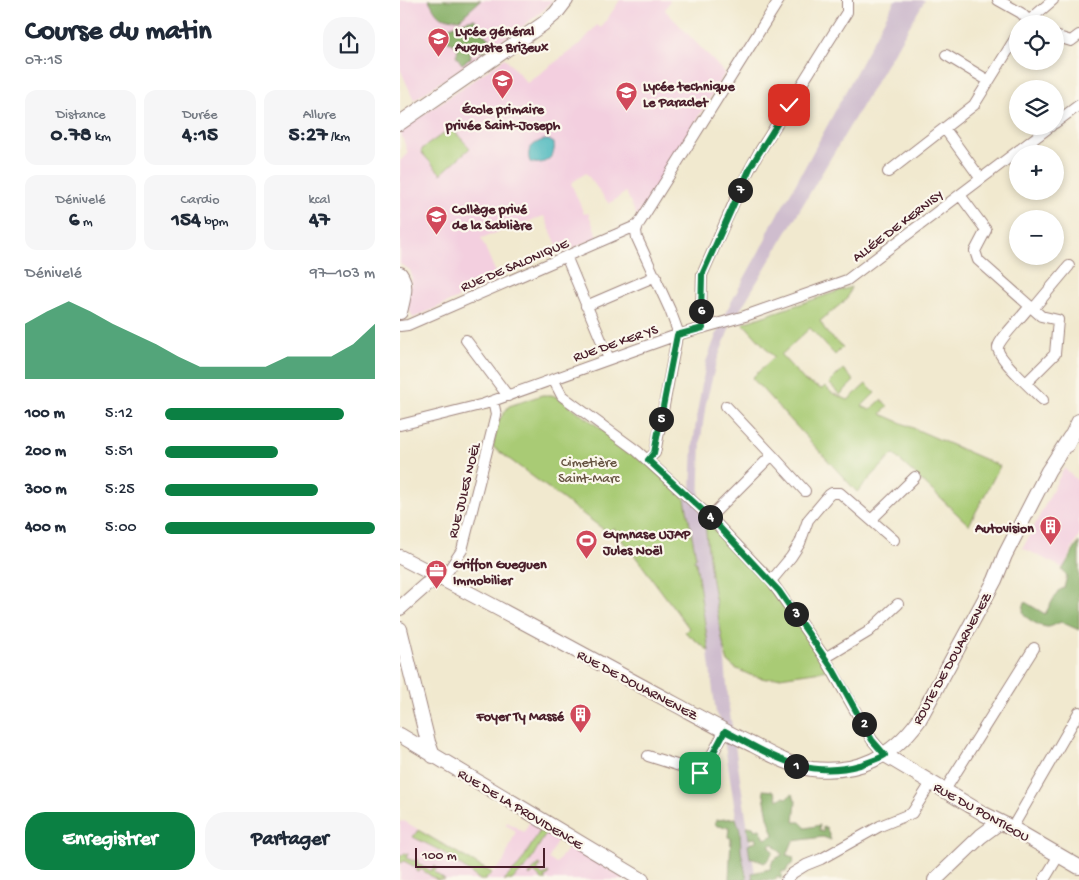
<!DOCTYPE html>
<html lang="fr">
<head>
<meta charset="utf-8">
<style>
	body { margin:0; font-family:"Gochi Hand",sans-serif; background:#f6f6f7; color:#1f2937; height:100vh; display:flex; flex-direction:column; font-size:19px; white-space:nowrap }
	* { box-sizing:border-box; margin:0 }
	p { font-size:16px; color:#747a83 }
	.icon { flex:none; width:28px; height:28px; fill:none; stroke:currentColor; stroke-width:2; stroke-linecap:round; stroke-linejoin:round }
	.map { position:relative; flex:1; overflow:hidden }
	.drawer { display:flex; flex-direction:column; background:#fff; width:400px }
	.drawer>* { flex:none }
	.buttons { position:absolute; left:609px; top:15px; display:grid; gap:10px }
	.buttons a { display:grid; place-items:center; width:55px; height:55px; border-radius:50%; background:#fff; box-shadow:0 2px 8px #0003; font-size:25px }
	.scale { position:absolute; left:15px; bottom:12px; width:130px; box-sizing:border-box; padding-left:5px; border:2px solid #4a1f2b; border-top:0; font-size:14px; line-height:18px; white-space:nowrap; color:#4a1f2b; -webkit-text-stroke:4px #fbf7ec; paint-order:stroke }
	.pin { position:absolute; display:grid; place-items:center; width:42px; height:42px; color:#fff; margin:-21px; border-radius:10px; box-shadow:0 2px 8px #0006 }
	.km { position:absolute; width:25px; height:25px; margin:-12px; border-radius:50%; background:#222; color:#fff; font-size:14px; line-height:25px; text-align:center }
	.round { display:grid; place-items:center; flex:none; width:52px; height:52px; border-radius:20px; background:#f6f6f7 }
	.headline { display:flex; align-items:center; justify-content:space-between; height:85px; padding:0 25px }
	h1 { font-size:28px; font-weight:700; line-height:38px }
	.stats { display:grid; grid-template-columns:repeat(3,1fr); gap:8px; height:85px; padding:5px 25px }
	.stats div { display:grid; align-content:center; border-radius:12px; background:#f6f6f7; text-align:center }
	.stats b { font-size:21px; font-weight:700 }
	.stats small { font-size:14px; font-weight:400 }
	.stats p { font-size:14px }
	.chart { height:140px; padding:10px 25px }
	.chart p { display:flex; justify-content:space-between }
	.chart svg { width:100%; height:90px; margin-top:5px; fill:#0b8043; opacity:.7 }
	.action { display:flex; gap:10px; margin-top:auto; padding:10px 25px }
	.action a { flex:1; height:58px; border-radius:20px; background:#0b8043; color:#fff; font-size:20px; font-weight:700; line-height:58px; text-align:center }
	.action a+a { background:#f6f6f7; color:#1f2937 }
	ul { padding:0 25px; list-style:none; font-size:16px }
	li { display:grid; grid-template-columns:80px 60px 1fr; align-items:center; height:38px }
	li i { height:12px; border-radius:6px; background:#0b8043 }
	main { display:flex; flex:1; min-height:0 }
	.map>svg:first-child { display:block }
	.built { fill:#f3cfdf }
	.industrial { fill:#cfbdce }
	.green { fill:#a9cb74; stroke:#7a7550 }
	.forest { fill:#86af66; stroke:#686748 }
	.water { fill:#46b6bc; stroke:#486a74 }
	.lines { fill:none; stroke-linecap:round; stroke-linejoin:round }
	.street-casing { stroke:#9e847d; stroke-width:12 }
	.secondary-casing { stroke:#9e847d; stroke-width:16 }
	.street { stroke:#fff; stroke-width:10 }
	.secondary { stroke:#fff; stroke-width:14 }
	.route-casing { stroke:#fff; stroke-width:10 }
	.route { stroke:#0b8043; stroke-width:6 }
	.labels { text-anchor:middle; stroke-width:4.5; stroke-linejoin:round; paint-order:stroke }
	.poi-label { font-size:14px; font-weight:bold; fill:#4a1f2b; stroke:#fbf7ec; text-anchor:start }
	.street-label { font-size:14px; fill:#4a1f2b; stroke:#fbf7ec }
	.park-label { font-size:14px; fill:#665341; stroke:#fbf7ec }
</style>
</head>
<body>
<main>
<section class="drawer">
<div class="headline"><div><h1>Course du matin</h1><p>07:15</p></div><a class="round"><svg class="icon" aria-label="share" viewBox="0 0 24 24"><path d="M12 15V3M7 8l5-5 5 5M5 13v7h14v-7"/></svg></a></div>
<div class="stats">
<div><p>Distance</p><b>0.78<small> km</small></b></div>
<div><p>Durée</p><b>4:15</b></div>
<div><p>Allure</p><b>5:27<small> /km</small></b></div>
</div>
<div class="stats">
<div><p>Dénivelé</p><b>6<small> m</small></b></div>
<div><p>Cardio</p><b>154<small> bpm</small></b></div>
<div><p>kcal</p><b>47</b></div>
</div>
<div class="chart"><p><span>Dénivelé</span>97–103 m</p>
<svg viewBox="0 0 160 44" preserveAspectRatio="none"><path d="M0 44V17L10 11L20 6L30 11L40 17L50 22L60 27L70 33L80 38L90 38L100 38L110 38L120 33L130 33L140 33L150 27L160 17V44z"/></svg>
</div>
<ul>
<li><b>100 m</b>5:12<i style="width:85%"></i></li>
<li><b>200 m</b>5:51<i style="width:54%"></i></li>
<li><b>300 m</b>5:25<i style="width:73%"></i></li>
<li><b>400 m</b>5:00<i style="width:100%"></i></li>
</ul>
<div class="action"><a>Enregistrer</a><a>Partager</a></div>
</section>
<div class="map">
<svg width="679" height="880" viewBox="0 0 679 880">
	<rect width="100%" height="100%" fill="#fbf7ec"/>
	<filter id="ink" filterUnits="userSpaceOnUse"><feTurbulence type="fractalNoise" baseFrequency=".02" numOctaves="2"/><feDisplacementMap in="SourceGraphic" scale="10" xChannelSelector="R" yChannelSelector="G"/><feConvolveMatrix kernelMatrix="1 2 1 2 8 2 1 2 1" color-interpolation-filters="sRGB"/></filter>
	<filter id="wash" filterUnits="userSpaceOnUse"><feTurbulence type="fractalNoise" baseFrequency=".0096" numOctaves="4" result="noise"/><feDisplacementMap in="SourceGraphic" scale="20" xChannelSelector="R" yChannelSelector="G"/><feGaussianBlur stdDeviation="1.12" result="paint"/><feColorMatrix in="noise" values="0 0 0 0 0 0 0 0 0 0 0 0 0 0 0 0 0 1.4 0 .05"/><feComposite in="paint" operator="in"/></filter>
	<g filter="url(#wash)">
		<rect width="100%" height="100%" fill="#f1e9cf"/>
		<path class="built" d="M0 0H153L144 10 123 26 14 100 0 69Z
			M220 0H270L265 10 325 73 241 212 237 217 226 192 209 204 186 173 171 183 184 214 188 213 198 237 161 254 144 216 81 238 99 280 13 318 7 304 12 277 10 270 0 264V161L8 153 0 131 105 58 127 83 181 43 197 25 201 28Z
			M664 468 679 482V536L663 568 623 548Z
			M4 821 92 873 103 863 116 831 106 825 107 822 124 832 130 821 158 838 149 859 156 864 170 845 227 880H0V822Z"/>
		<path class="industrial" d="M495 0H525L330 327 316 363 306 403 301 438 299 511 306 517 305 524 324 649 329 708 356 880H343L339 835 324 740 322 722 316 713 296 563 294 560 296 557 285 499 291 492 293 445 298 407 306 362 323 317 366 239 367 232 393 189Z"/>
		<path class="green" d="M51 128 70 148 41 174 21 152 23 148Z
			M451 287 447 299 420 321 427 333 443 347 435 355 410 328 381 355 406 382 422 389 425 386 432 393 448 400 466 384 475 393 462 406 470 410 481 400 488 406 481 414 600 466 569 525 493 454 457 492 352 378 374 357 343 323Z
			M443 369 454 381 440 395 429 383Z
			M142 395H152L159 398 236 454 285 499 296 557 294 560 296 563 309 651 285 632 289 628 229 548 228 549 214 528 207 532 93 447 99 420 109 406Z
			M306 517 379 596 428 670 366 679 350 675 335 668 328 662 324 649 311 575 305 524Z
			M141 829 147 832 127 866 112 880H104L120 864Z
			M18 830 92 873 85 880H80L41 851 13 837Z
			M5 853 8 854 6 858 14 861 16 859 19 860 17 863 31 871 34 866 37 868 34 872 45 880H37L21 869 19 872 16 871 17 868 4 861 2 863 0 862V856Z
			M139 864 141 865 137 870 143 876 148 872 149 874 145 878 147 880H142L134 872 130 876 129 874Z"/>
		<path class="forest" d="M29 0H81L60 19C39 18 39 19 29 0Z
			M75 19 79 31 96 43 83 52 78 48 70 52 71 58 62 64 56 56 58 50 55 45 48 41 45 29C56 25 64 20 75 19Z
			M679 542V630L661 622C658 623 653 626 649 627 643 628 627 620 624 614 622 610 624 606 625 602L645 614 658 591 664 588 667 576 662 570Z
			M363 790 374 791 378 800 383 797 387 798 392 794 396 801 394 822H400L406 828 420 825 419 830 423 832V827H426L431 840 423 837 393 841 387 855 393 857 394 862 388 867 386 872 382 871 381 879 378 877 374 880H353L352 873 370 869 373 860 382 855 380 851 375 847 374 844 369 845 373 852 368 860 364 863 354 858H350L348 845 356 841V838L349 839 347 826 353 827 355 830 360 829 365 839 374 835 368 817Z
			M336 818 340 830 341 851 347 880H329L331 838 328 837 329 827 317 826 315 823 316 820Z"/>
		<path class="water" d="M143 140H149L154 143C157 157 143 167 130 162 125 149 134 143 143 140Z"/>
	</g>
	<g filter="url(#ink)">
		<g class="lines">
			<defs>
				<path id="street" d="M598 0 621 13 632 24
					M625 24 653 0
					M655 36 671 41 679 35
					M546 55 589 81
					M655 123 679 105
					M545 129 581 179
					M488 172 574 105 618 34
					M560 195 586 230 575 251 578 260 641 316 658 320 655 354 626 383
					M166 256 209 359
					M186 306 256 276
					M630 306C623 316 600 338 598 347 596 357 634 391 643 400
					M633 309 669 266
					M0 326 8 325 238 225
					M303 328 301 314 302 275 344 180 358 154 447 12V0
					M66 340 108 396
					M153 379 162 396 237 451 310 517 371 581 425 658 472 740 485 755
					M0 425 84 404 277 335 345 316 447 280 651 126
					M372 455 405 491
					M247 460 255 453 276 342 277 329 270 310 237 238 236 231 238 225 379 0
					M310 517 372 455 326 406
					M471 520 494 540
					M40 578 48 571 62 550 96 415 93 401
					M371 581 391 557 400 543 408 520 429 495 432 493H440L471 520 515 477
					M425 658 468 632 498 604
					M248 756 302 773 325 731
					M545 790 634 648
					M612 828 679 712
					M386 880 393 873 406 865 421 859 480 826 512 813 531 783
					M644 880 659 855"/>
				<path id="secondary" d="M0 123 143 24 156 13 166 0
					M0 274C8 285 3 299 0 312
					M667 445 679 421
					M0 557C92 604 182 654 273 703 299 717 326 732 353 745 372 755 391 766 412 769 459 774 492 757 519 720L595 580 605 555 648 471 670 437
					M0 608 26 585 40 578
					M0 629 28 742 33 756
					M0 735 242 880
					M485 755 584 814 612 828 679 867
					M535 880 581 836 600 822"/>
			</defs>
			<use href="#street" class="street-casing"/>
			<use href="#secondary" class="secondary-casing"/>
			<use href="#street" class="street"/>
			<use href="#secondary" class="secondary"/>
		</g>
	</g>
	<g class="lines" filter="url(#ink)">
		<defs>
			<path id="route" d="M300 773 303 772 325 731C372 755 405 780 460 765 468 762 477 760 485 755L472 740 434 671 379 591 310 517 248 460 254 453 277 335 303 328 301 314 302 275 351 166 389 105"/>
		</defs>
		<use href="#route" class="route-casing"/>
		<use href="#route" class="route"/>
	</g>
	<defs>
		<symbol id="school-pin" viewBox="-11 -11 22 30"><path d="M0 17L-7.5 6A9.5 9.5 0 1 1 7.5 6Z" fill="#d1495b" stroke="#fbf7ec"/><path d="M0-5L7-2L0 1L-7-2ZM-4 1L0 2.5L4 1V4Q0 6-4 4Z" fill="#fff"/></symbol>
		<symbol id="building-pin" viewBox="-11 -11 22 30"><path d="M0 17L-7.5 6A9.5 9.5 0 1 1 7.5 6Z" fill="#d1495b" stroke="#fbf7ec"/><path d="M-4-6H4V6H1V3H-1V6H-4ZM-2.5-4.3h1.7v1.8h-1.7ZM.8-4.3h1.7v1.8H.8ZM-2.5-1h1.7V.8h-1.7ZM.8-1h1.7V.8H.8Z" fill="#fff"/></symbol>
		<symbol id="stadium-pin" viewBox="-11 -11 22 30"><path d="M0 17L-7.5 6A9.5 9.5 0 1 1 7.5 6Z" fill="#d1495b" stroke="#fbf7ec"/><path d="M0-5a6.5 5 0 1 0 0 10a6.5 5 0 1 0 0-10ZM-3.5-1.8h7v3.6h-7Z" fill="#fff"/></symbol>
		<symbol id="office-pin" viewBox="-11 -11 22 30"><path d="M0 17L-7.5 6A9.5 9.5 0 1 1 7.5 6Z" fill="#d1495b" stroke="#fbf7ec"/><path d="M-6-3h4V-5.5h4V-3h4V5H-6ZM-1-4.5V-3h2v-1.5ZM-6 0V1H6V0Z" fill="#fff"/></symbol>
	</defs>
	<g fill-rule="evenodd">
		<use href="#school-pin" x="26" y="26" width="25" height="34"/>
		<use href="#school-pin" x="90" y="68" width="25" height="34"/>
		<use href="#school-pin" x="214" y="80" width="25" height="34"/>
		<use href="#school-pin" x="24" y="204" width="25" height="34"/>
		<use href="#building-pin" x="638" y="514" width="25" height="34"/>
		<use href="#stadium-pin" x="174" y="528" width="25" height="34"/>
		<use href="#office-pin" x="24" y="558" width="25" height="34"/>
		<use href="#building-pin" x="168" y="702" width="25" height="34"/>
	</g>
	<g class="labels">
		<g class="poi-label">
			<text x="55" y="35">Lycée général<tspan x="55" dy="16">Auguste Brizeux</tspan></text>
			<text x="243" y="90">Lycée technique<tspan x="243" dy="16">Le Paraclet</tspan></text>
			<text x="103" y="113" text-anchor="middle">École primaire<tspan x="103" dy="16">privée Saint-Joseph</tspan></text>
			<text x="52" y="213">Collège privé<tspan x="52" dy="16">de la Sablière</tspan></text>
			<text x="634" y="532" text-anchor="end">Autovision</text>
			<text x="203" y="538">Gymnase UJAP<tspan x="203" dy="16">Jules Noël</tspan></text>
			<text x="53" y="568">Griffon Gueguen<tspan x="53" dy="16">Immobilier</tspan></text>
			<text x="164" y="720" text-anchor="end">Foyer Ty Massé</text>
		</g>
		<g class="street-label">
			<text transform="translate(497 225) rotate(-37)" y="5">ALLÉE DE KERNISY</text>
			<text transform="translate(114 264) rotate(-23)" y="5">RUE DE SALONIQUE</text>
			<text transform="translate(215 342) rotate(-19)" y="5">RUE DE KER YS</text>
			<text transform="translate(63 490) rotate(-76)" y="5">RUE JULES NOËL</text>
			<text transform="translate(551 658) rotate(-61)" y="5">ROUTE DE DOUARNENEZ</text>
			<text transform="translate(238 684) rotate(28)" y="5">RUE DE DOUARNENEZ</text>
			<text transform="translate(121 808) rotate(31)" y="5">RUE DE LA PROVIDENCE</text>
			<text transform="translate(582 811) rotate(29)" y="5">RUE DU PONTIGOU</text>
		</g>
		<g class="park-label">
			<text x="189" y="466">Cimetière<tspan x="189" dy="16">Saint-Marc</tspan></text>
		</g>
	</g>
</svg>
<div class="buttons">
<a><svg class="icon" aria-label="locate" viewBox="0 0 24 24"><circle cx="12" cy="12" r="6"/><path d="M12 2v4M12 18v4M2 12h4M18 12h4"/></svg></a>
<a><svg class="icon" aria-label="layers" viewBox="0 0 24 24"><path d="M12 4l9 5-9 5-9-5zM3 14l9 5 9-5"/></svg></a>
<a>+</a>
<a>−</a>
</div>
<div class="scale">100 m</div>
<div class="pin" style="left:300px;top:773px;background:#1e9e55"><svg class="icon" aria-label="arrive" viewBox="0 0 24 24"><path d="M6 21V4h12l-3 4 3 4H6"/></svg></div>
<div class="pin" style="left:389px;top:105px;background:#d93025"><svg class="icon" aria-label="check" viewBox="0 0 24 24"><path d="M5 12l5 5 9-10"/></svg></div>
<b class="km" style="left:396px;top:766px">1</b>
<b class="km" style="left:464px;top:724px">2</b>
<b class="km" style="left:396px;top:614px">3</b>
<b class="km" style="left:310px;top:517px">4</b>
<b class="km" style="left:261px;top:419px">5</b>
<b class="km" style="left:301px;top:311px">6</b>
<b class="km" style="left:340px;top:190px">7</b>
</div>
</main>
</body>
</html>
